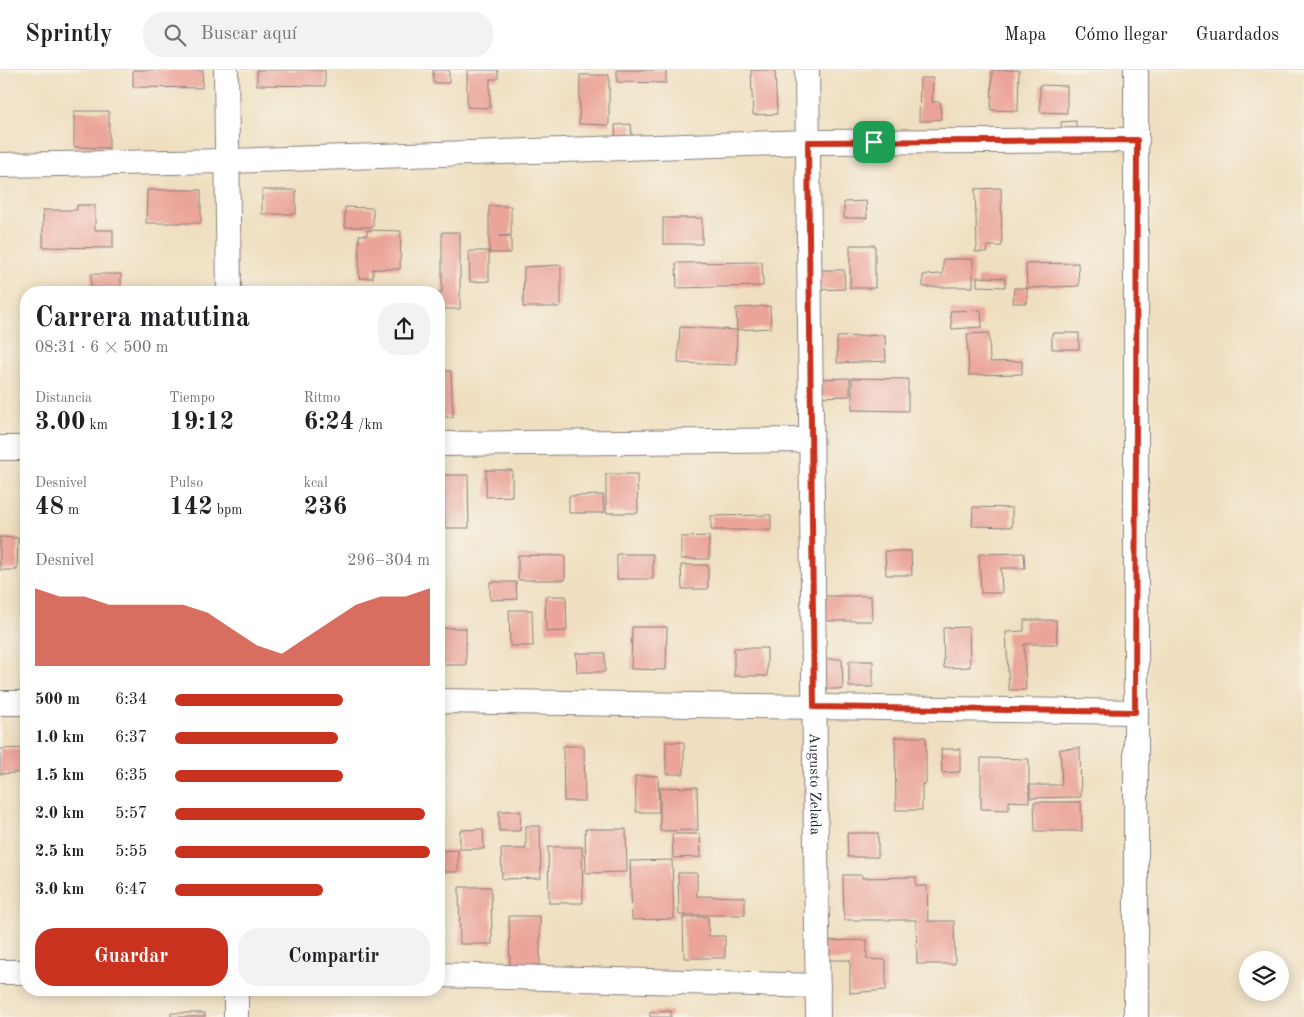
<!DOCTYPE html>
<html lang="es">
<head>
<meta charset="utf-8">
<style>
	body { margin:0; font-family:"Old Standard TT",serif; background:#f2f2f2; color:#202124; height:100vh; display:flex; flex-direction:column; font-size:19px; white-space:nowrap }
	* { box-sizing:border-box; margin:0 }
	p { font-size:16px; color:#757577 }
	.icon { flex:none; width:28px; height:28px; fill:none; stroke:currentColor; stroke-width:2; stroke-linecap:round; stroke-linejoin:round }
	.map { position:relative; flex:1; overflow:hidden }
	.details { position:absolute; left:20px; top:216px; width:425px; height:710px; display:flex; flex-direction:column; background:#fff; border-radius:20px; box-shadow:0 2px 12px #0003 }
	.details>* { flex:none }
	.tools { position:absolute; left:1239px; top:881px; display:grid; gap:10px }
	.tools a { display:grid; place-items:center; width:50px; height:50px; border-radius:50%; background:#fff; box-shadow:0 2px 12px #0003; font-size:25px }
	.pin { position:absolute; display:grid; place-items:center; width:42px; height:42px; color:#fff; margin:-21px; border-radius:10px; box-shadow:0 2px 8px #0006 }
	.round { display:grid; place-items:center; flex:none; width:52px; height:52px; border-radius:20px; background:#f2f2f2 }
	.summary { display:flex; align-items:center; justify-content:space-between; height:85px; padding:0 15px }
	h1 { font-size:28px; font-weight:800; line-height:38px }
	.figures { display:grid; grid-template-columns:repeat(3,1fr); gap:8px; height:85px; padding:5px 15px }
	.figures div { display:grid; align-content:center }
	.figures b { font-size:25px; font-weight:800 }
	.figures small { font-size:14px; font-weight:400 }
	.figures p { font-size:14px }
	.chart { height:140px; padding:10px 15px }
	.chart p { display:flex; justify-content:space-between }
	.chart svg { width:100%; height:90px; margin-top:5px; fill:#c8321e; opacity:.7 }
	.action { display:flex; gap:10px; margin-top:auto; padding:10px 15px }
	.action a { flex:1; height:58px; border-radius:20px; background:#c8321e; color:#fff; font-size:20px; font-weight:800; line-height:58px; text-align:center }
	.action a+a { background:#f2f2f2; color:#202124 }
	ul { padding:0 15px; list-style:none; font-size:16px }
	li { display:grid; grid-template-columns:80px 60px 1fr; align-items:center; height:38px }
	li i { height:12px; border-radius:6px; background:#c8321e }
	header { display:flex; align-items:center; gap:30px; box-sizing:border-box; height:70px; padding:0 25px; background:#fff; border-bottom:1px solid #e0e0e0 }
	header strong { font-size:24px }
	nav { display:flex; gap:28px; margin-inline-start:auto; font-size:18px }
	.search { width:350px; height:45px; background:#f2f2f2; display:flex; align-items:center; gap:12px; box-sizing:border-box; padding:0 18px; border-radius:20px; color:#757577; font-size:19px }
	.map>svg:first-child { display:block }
	.building { fill:#eba499 }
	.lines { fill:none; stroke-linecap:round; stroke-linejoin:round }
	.minor-casing { stroke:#88807e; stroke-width:26 }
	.minor { stroke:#fff; stroke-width:24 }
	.route-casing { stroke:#fff; stroke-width:10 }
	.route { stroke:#c8321e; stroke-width:6 }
	.labels { text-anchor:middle; stroke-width:4; stroke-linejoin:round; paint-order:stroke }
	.street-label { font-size:15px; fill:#22223b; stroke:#f7f3e8 }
</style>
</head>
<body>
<header>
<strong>Sprintly</strong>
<div class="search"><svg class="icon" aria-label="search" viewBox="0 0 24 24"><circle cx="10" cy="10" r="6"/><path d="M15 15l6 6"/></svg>Buscar aquí</div>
<nav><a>Mapa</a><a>Cómo llegar</a><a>Guardados</a></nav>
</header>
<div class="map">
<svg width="1304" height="947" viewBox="0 0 1304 947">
	<rect width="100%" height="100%" fill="#f7f3e8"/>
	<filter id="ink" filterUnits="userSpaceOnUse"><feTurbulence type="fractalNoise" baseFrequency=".02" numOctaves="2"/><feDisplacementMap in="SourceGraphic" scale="10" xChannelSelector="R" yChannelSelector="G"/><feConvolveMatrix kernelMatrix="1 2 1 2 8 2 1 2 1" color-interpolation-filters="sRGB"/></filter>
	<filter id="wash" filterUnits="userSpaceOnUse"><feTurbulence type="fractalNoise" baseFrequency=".0096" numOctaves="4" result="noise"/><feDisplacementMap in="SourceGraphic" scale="20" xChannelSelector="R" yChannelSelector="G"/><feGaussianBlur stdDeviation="1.12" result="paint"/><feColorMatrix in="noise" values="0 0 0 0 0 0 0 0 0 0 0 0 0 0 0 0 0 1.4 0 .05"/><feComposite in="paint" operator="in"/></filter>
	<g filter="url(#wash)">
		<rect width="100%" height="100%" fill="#efdfc0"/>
		<g id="blocks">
			<path class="building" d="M133 0H203L202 18 133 17Z
				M257 0H325V16L257 15Z
				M433 0H449V13H433Z
				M467 0H498V9H490V38L467 37Z
				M617 0H666V13L617 12Z
				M751 0H775L777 44 753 45Z
				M992 0H1019L1018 41 991 40Z
				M580 5H609V55L579 54Z
				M920 8H933L932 32H940L941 49 931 50V51H919Z
				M1040 15 1067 16V43L1040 42Z
				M74 41H109V78L74 77Z
				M1076 51V75H1062L1061 52Z
				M631 54 633 79 616 80 615 55Z
				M1001 118 1002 176H987L988 182H975L977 177 975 119Z
				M147 120H201V153H146Z
				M262 120H296V144H262Z
				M866 131 867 148H844V132Z
				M77 135H95V160H113V178L43 177V140H77Z
				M489 136H511V165L499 166H511V183H489Z
				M345 137 373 138V157H345Z
				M663 148H702V174H663Z
				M367 160 401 161 400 199H373V208H359V165H367Z
				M442 162H460V239H439V222H442Z
				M850 175H875V218H850Z
				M469 181H489V211L470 212Z
				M943 189H973V217H923V205L943 204Z
				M762 192 763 216 677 218 676 193Z
				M1078 193 1079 216 1027 218 1026 194Z
				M561 195V237H523L524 197Z
				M813 200H844L845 219 813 220Z
				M91 204H121V222H91Z
				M977 207 1005 208V217L977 216Z
				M1014 218H1027V233H1013Z
				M770 236 771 258 737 260 736 295 678 293 680 257 737 260 736 238Z
				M981 240 982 257 952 259 950 241Z
				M989 263 990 292 1022 291V304L969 305 967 264Z
				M1052 263H1079V279H1052Z
				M885 265 886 291 837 293V267Z
				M439 301H451L453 347H439Z
				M850 308V326L816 327V309Z
				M852 308 908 309V341L852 340Z
				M486 400H512V426L486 427Z
				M606 404H637L638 443H606Z
				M444 405H468L469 458H445Z
				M603 425 604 443H569V426Z
				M973 437 1012 438V457L972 456Z
				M771 445V460H711V446Z
				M709 466V489H681V467Z
				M0 467 18 468 17 500H0Z
				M885 481H911L912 505H886Z
				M1024 483 1025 498H1001L1002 523H981L979 484Z
				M617 484H653V509H617Z
				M518 485 565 486V510H518Z
				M681 495H708V519H682Z
				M490 512H516L517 529 490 530Z
				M545 526H566L567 561 546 562Z
				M822 526H871L872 551H822Z
				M509 540H532L533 576H510Z
				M1024 550H1056L1057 574H1024L1026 620H1009L1006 562 1024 561Z
				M632 557H667L666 600 631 599Z
				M969 557 970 597 944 598 943 558Z
				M439 558H466V595H439Z
				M734 578H767V606H734Z
				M576 583H605V602H577Z
				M821 589H842L843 619H821Z
				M849 591H873V617H849Z
				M895 667H926V714H922V740H896Z
				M666 672H684V704H666Z
				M563 676H584L585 731H564Z
				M26 678V702L0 704V679Z
				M1080 678 1081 727 1030 728V715H1062L1060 679Z
				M941 679H960V702L942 703Z
				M981 688 1029 689V732L1009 731V740L981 739Z
				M635 706H658L659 742H636Z
				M697 717 698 760 660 761V718Z
				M1034 732H1081L1082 761H1035Z
				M499 741H521L520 761H499Z
				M526 756H540L541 808 502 809 501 779H526Z
				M483 759 484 779H460V760Z
				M585 759H626L627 802 586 803Z
				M847 763H878V787H848Z
				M672 764H700L701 787 673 788Z
				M548 777H582L583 833H549Z
				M458 780V802H439V781Z
				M672 790 674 849 632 850 630 791Z
				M678 803H697V826L745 827V845H679Z
				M843 805H862V808L916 807V816H927L928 851H954L955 894H917L916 850H844Z
				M459 817H491L492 874H460Z
				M509 846H540V895L510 896Z
				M683 847H708L709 866H725V888H684Z
				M867 870V889L886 890V920L850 923V890H820L819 871Z
				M671 941V947H650V942Z
				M171 943H205V947H171Z"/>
		</g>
	</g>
	<g filter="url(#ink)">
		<use href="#blocks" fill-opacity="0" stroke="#88807e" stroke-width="1"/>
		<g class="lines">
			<defs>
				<g id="minor">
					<path d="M226 0 229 222"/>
					<path id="s1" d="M807 0 818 947"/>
					<path d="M0 95 228 91 808 72 1137 70"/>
					<path d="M439 374 811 370"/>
					<path d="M0 378H26"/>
					<path d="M439 631 1135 642"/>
					<path d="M0 633H26"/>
					<path d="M0 902H26"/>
					<path d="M439 905 818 916"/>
					<path d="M236 947V920"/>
					<path d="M1136 947V0"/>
				</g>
			</defs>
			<use href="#minor" class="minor-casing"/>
			<use href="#minor" class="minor"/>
		</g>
	</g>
	<g class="lines" filter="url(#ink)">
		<defs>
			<path id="route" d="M1137 70 1135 642 814 637 808 72Z"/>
		</defs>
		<use href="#route" class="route-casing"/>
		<use href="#route" class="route"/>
	</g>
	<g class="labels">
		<g class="street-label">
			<text dy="5" stroke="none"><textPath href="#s1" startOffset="714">Augusto Zelada</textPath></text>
		</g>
	</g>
</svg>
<div class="tools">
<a><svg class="icon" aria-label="layers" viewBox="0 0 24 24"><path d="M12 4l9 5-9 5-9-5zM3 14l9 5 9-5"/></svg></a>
</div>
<div class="pin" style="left:874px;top:72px;background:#1e9e55"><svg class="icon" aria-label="arrive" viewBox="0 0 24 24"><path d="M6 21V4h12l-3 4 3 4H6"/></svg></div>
<section class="details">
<div class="summary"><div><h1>Carrera matutina</h1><p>08:31 · 6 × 500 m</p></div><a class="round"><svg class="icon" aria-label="share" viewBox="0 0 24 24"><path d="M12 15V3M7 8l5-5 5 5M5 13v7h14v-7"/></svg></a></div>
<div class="figures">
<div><p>Distancia</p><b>3.00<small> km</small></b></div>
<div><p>Tiempo</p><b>19:12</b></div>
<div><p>Ritmo</p><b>6:24<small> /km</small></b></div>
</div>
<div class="figures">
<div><p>Desnivel</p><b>48<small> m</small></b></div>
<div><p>Pulso</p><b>142<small> bpm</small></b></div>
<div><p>kcal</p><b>236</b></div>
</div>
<div class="chart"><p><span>Desnivel</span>296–304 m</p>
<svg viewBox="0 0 160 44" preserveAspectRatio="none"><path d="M0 44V6L10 10L20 10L30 14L40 14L50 14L60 14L70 18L80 26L90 34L100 38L110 30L120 22L130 14L140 10L150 10L160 6V44z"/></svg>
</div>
<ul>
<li><b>500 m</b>6:34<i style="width:66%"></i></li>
<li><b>1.0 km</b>6:37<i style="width:64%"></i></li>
<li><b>1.5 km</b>6:35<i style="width:66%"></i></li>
<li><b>2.0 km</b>5:57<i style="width:98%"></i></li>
<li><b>2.5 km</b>5:55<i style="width:100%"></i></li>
<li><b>3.0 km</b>6:47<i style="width:58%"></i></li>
</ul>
<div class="action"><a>Guardar</a><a>Compartir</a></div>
</section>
</div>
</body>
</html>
